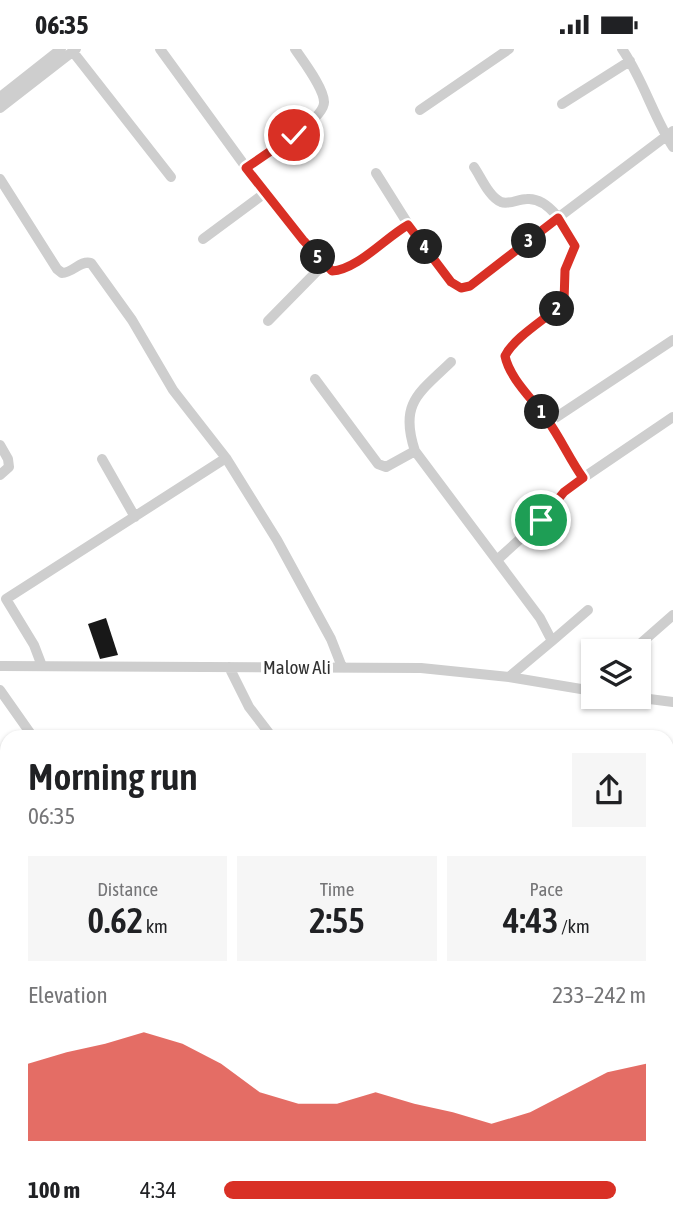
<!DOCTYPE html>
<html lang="en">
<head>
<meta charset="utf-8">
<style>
	body { margin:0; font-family:"Asap Condensed",sans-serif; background:#f6f6f6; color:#202124; height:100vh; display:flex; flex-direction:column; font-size:26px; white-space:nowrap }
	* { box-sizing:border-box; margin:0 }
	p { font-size:23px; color:#757577 }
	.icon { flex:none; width:38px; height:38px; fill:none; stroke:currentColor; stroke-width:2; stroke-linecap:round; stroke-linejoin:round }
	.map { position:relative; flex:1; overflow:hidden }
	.drawer { position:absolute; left:0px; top:681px; width:674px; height:502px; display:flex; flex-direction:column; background:#fff; border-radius:21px 21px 0 0; box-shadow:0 2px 5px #0004 }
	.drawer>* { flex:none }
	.fabs { position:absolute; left:581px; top:590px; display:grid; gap:14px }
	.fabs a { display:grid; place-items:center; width:70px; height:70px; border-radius:0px; background:#fff; box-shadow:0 2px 5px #0004; font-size:35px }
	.pin { position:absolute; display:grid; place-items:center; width:60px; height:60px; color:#fff; margin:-30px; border:4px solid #fff; border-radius:50%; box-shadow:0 2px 7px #0007 }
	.km { position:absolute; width:35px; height:35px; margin:-18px; border-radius:50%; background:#222; color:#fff; font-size:19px; line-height:35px; text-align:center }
	.round { display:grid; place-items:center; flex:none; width:74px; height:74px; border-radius:0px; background:#f6f6f6 }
	.headline { display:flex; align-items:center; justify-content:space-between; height:119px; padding:0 28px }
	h1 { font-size:38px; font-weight:600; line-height:52px }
	.metrics { display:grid; grid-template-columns:repeat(3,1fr); gap:10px; height:119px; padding:7px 28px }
	.metrics div { display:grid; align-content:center; border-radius:0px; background:#f6f6f6; text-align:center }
	.metrics b { font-size:35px; font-weight:600 }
	.metrics small { font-size:19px; font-weight:400 }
	.metrics p { font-size:19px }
	.chart { height:196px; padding:14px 28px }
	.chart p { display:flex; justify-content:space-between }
	.chart svg { width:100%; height:126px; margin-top:7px; fill:#d93025; opacity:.7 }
	ul { padding:0 28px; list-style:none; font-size:23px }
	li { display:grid; grid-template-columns:112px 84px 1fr; align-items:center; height:52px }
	li i { height:18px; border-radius:9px; background:#d93025 }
	.status { display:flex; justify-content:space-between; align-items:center; height:49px; padding:0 35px; background:#fff; direction:ltr }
	.status svg { height:19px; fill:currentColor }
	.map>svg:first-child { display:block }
	.building { fill:#181818 }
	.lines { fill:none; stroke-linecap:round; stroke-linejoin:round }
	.minor { stroke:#cecece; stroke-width:10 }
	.route-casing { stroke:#fff; stroke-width:14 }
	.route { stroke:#d93025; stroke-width:9 }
	.labels { text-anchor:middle; stroke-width:7; stroke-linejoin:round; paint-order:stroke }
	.street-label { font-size:19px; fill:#313131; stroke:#fff }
</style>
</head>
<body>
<div class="status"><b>06:35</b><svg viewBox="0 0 49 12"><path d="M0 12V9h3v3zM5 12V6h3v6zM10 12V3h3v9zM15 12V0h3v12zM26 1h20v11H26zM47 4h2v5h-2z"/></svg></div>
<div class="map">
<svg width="673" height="1182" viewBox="0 0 673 1182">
	<rect width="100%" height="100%" fill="#fff"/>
	<path class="building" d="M106 569 118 606 100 610 88 575Z"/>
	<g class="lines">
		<path class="minor" d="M160 0 256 132 303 191 332 222C357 221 386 188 408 175L451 233 458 238 465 239 673 82
			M622 0C643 30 653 67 673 98
			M73 3 171 128
			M0 48 61 0
			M562 55 630 12
			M0 59 76 0
			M420 61 509 0
			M474 118C481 128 489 148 501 153 509 156 518 150 527 150 549 148 568 180 575 197L565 221 564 253C548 269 514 287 505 307L512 323 549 373 673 291
			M246 119C262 108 325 71 324 53 324 39 303 12 295 0
			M376 124 408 175
			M0 130 57 220 62 224C73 224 80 211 91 214L132 271 173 341 226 409 277 491 331 590 342 618
			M203 190 265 144
			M268 272 324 215
			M315 330 378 415 386 418 415 402 540 569 552 592 509 628
			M0 396 8 410 9 418 0 426
			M415 402C399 354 419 344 451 313
			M102 410 135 468
			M583 429 673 368
			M497 511 541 471 564 443 583 429 568 408 549 373
			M552 592 588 561
			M632 602 673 566
			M0 617 421 619 509 628 593 642
			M42 617 34 596 6 550 226 409
			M229 618 249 658 272 688
			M0 641 33 688
			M634 648 673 653
			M0 945 7 940
			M124 1176 128 1182
			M286 1176 291 1182
			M393 1176 399 1182
			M0 1179 7 1173
			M183 1182 192 1176
			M434 1182 437 1176"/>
	</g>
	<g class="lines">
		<defs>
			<path id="route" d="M294 86 246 119 303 191 332 222C357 221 386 188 408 176L451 233 461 239 470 237 558 169 575 197 565 221 564 253C548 269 515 287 505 307 510 331 535 352 548 372 561 390 570 411 583 429L564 443 541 471"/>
		</defs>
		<use href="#route" class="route-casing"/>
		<use href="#route" class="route"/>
	</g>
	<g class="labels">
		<g class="street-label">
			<text x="297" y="625">Malow Ali</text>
		</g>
	</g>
</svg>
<div class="fabs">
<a><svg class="icon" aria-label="layers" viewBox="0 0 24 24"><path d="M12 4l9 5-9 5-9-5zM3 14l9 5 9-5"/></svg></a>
</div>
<div class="pin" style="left:541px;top:471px;background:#1e9e55"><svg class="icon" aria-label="arrive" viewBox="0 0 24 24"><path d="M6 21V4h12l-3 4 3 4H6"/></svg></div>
<div class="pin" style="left:294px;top:86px;background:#d93025"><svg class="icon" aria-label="check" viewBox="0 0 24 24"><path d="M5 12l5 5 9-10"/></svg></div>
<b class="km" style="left:542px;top:363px">1</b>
<b class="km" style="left:557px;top:260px">2</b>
<b class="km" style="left:529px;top:192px">3</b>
<b class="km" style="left:425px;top:198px">4</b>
<b class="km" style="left:318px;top:208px">5</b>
<section class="drawer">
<div class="headline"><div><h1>Morning run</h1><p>06:35</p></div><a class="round"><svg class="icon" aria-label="share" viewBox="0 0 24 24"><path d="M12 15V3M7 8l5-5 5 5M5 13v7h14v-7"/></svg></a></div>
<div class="metrics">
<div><p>Distance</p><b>0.62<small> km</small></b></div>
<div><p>Time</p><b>2:55</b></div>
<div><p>Pace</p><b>4:43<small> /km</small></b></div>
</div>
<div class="chart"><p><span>Elevation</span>233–242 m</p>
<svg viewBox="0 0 160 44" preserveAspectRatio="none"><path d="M0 44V17L10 13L20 10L30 6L40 10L50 17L60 27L70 31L80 31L90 27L100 31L110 34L120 38L130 34L140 27L150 20L160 17V44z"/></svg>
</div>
<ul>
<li><b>100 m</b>4:34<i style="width:93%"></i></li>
</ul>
</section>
</div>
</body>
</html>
